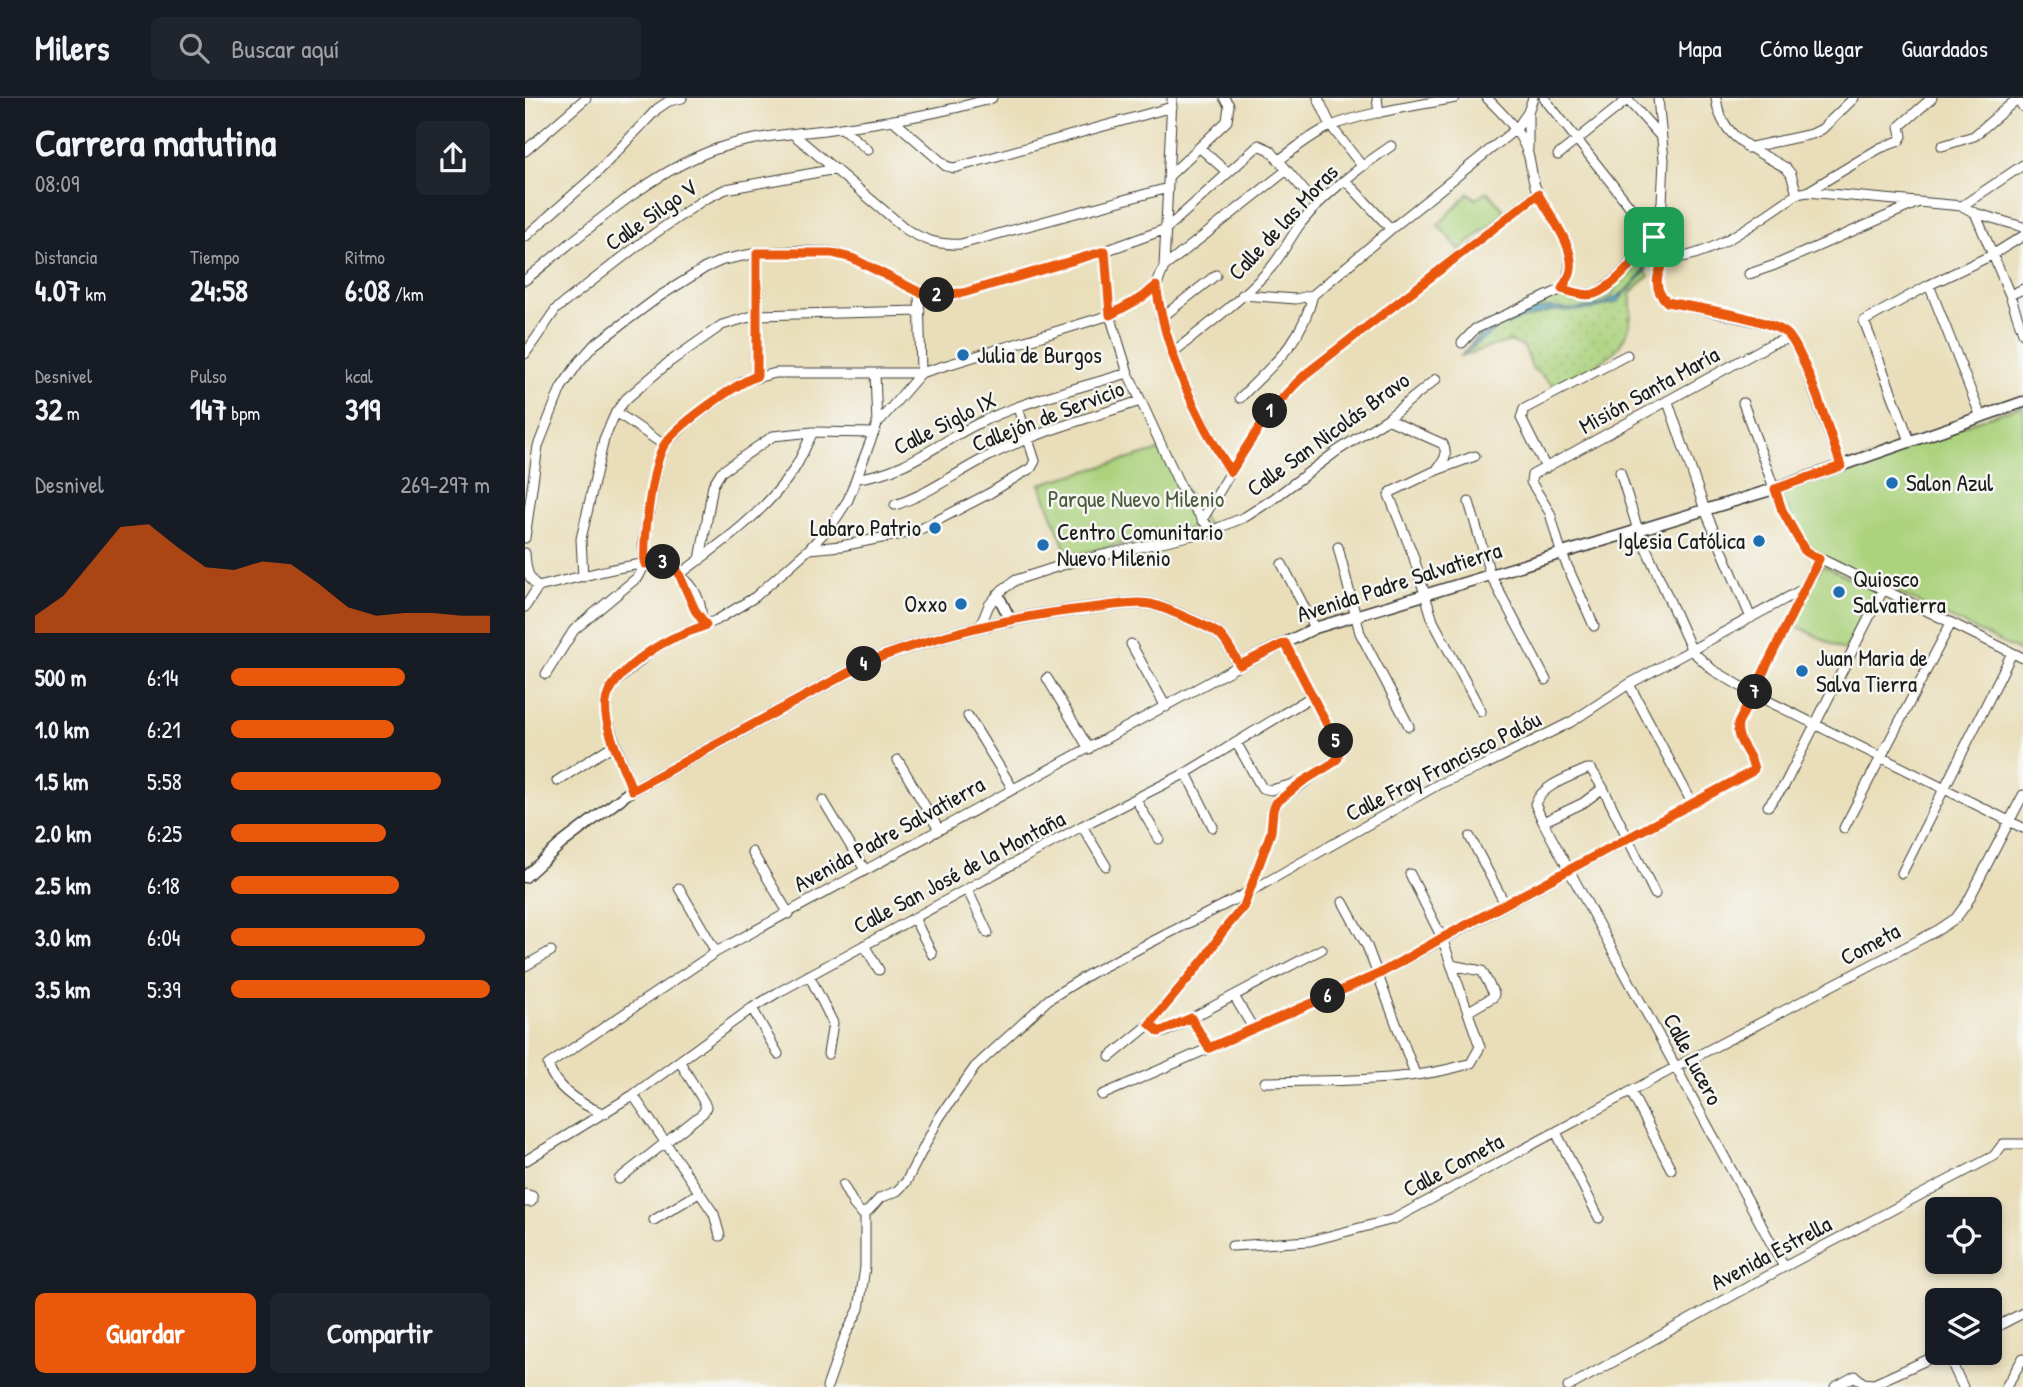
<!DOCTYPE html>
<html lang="es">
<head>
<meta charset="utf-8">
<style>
	body { margin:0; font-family:"Patrick Hand",sans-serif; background:#20242c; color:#f1f3f6; height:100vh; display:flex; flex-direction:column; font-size:26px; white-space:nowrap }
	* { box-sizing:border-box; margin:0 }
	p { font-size:23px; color:#9ea1a6 }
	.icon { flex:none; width:38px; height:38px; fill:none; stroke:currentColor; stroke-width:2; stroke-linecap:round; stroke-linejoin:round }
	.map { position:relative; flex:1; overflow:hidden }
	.panel { display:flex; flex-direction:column; background:#171b24; width:525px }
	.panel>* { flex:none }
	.fabs { position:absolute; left:1400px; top:1099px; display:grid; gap:14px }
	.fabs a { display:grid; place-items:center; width:77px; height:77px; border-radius:10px; background:#171b24; box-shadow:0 4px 10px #0003; font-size:35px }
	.pin { position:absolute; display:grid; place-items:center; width:60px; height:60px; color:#fff; margin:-30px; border-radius:14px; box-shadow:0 4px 10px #0006 }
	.km { position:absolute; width:35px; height:35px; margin:-18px; border-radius:50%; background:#222; color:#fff; font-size:19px; line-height:35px; text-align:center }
	.round { display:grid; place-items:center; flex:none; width:74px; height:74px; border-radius:10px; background:#20242c }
	.headline { display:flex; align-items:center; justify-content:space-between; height:119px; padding:0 35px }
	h1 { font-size:38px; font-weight:700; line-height:52px }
	.stats { display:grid; grid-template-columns:repeat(3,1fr); gap:10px; height:119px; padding:7px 35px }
	.stats div { display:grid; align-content:center }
	.stats b { font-size:30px; font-weight:700 }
	.stats small { font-size:19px; font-weight:400 }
	.stats p { font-size:19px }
	.chart { height:196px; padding:14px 35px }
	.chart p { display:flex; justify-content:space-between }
	.chart svg { width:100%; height:126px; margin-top:7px; fill:#ea580c; opacity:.7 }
	.action { display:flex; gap:14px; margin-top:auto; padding:14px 35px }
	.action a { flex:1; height:80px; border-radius:10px; background:#ea580c; color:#fff; font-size:28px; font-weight:700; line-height:80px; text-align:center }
	.action a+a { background:#20242c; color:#f1f3f6 }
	ul { padding:0 35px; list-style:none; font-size:23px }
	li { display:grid; grid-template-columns:112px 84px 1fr; align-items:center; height:52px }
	li i { height:18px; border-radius:9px; background:#ea580c }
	header { display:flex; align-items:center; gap:42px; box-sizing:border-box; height:98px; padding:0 35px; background:#171b24; border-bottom:2px solid #363941 }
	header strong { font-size:33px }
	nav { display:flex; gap:38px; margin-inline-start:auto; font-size:24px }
	.search { width:490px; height:63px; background:#20242c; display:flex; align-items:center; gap:18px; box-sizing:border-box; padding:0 24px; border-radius:10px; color:#9ea1a6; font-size:26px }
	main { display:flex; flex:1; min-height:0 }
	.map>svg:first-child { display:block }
	.grass { fill:url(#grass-dots); stroke:#64774c; stroke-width:2 }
	.park { fill:#abd27d; stroke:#64774c; stroke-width:2 }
	.water { fill:#4baaca; stroke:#346373; stroke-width:2 }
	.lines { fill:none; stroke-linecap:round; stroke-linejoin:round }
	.minor-casing { stroke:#3b3934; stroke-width:11 }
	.major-casing { stroke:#3b3934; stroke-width:13 }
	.minor { stroke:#fff; stroke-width:9 }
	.major { stroke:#fff; stroke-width:10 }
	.route-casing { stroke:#fff; stroke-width:14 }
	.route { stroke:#ea580c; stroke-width:9 }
	.poi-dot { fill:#1f6fb2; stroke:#f6f6f2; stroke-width:2.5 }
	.labels { text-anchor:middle; stroke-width:5; stroke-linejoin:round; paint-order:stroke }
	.street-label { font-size:23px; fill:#1c1c1c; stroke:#f6f6f2 }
	.poi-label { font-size:23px; fill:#1c1c1c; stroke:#f6f6f2; text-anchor:start }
	.park-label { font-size:23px; fill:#4e5c3e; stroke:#f6f6f2 }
</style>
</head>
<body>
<header>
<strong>Milers</strong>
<div class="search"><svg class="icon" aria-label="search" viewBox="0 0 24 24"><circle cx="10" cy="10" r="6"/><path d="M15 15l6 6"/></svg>Buscar aquí</div>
<nav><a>Mapa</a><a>Cómo llegar</a><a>Guardados</a></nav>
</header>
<main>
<section class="panel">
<div class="headline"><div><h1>Carrera matutina</h1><p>08:09</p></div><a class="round"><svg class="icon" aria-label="share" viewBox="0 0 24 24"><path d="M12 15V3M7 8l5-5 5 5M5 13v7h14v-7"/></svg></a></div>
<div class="stats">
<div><p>Distancia</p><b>4.07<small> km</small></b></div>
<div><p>Tiempo</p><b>24:58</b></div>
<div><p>Ritmo</p><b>6:08<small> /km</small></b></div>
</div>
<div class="stats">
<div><p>Desnivel</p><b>32<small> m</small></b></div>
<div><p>Pulso</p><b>147<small> bpm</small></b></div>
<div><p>kcal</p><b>319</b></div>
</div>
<div class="chart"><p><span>Desnivel</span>269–297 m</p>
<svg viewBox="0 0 160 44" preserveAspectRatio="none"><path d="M0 44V38L10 31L20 19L30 7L40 6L50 14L60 21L70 22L80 19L90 20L100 27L110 35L120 38L130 37L140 37L150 38L160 38V44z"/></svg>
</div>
<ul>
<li><b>500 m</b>6:14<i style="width:67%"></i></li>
<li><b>1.0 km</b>6:21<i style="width:63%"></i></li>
<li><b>1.5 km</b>5:58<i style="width:81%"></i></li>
<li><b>2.0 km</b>6:25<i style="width:60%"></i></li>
<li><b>2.5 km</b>6:18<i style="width:65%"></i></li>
<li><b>3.0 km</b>6:04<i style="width:75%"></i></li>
<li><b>3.5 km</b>5:39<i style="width:100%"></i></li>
</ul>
<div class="action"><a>Guardar</a><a>Compartir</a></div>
</section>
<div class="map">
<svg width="1498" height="1289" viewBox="0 0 1498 1289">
	<defs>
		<pattern id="grass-dots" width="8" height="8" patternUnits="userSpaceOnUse" patternTransform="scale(1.75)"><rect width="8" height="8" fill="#abd27d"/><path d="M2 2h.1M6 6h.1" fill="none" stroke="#93b46b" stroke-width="1.8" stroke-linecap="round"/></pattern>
	</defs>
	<rect width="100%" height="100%" fill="#f6f6f2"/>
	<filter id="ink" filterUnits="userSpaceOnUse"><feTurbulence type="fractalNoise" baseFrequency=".0143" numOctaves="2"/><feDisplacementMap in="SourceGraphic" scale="14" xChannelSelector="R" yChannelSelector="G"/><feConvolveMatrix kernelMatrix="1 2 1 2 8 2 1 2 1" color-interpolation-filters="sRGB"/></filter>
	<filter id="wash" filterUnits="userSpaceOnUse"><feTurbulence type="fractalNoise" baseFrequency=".00686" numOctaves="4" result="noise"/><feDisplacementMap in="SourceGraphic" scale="28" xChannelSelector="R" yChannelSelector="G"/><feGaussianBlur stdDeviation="1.57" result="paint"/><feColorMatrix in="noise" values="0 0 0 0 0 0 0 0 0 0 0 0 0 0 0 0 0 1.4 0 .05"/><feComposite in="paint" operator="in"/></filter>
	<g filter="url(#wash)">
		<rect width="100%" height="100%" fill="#e9deb9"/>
		<path class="grass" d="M1115 166 1124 178 1105 195C1114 253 1073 268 1028 287L1007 270 999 249 985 243 936 258 954 236 1023 197 1072 202 1085 199 1095 185Z"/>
		<path class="park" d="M962 93 980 114 935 152 913 127 944 95 950 101Z
			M1498 307V555L1284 452 1253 392Z
			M636 352 683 427 543 458 515 386Z
			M1298 467 1353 494 1320 553 1266 525Z"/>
		<path class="water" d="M1123 165 1121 173 1092 204 1063 212 1025 213 977 227 936 258C956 233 991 213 1023 210 1032 209 1041 212 1050 211 1080 209 1110 194 1123 165Z"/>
	</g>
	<g filter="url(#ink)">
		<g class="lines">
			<defs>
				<path id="minor" d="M793 0 806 28 837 68
					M852 0 854 15
					M962 0C979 17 995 32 1003 56 1007 68 1006 81 1012 93 1027 128 1061 150 1037 191
					M1019 0 1129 139 1150 160C1190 157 1239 118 1272 96L1282 94 1437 108 1498 67
					M1101 0 1137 40
					M1191 0C1196 42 1230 51 1261 70L1266 76 1272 96
					M1492 0 1498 9
					M1003 16V51
					M368 22 421 68 429 70 647 9
					M317 30 343 52
					M268 36 382 132C401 143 414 147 436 146L643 90
					M1417 48 1449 38 1492 1
					M675 50 702 74
					M1222 50 1287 36 1297 31 1329 0
					M0 53 61 0
					M1033 57 1102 2
					M754 62C770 51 786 37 804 29 840 14 891 8 930 0
					M644 78 702 23 704 7 699 0
					M820 82 866 131
					M1282 94 1355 50 1374 43 1377 38 1375 28 1407 0
					M1437 108 1450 115 1498 129
					M1450 115 1485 197 1498 235
					M0 139 68 79 132 11 144 3 157 0
					M580 153 585 217 603 275 658 394 686 433
					M1143 153C1135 171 1124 188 1142 204L1244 226 1260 234 1275 255 1316 368
					M639 169 762 72
					M1224 176 1250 167 1394 104
					M0 182C57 137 125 73 194 50 227 39 265 36 300 32 357 24 412 17 467 0
					M1404 187 1456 319
					M631 189C641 255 671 318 706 375
					M1037 191 1060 196 1072 195 1092 180 1129 139 1137 105 1139 62 1133 0
					M717 197 771 201 788 197 866 131 992 30 1003 14 1008 0
					M1485 197 1498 191
					M636 220 691 177
					M937 245 950 231 1037 191
					M647 255C679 230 714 204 742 174 756 160 764 141 776 125 801 94 834 70 866 48
					M0 256 31 211 116 145 178 102 201 91 311 71
					M350 275 352 326
					M232 278V155
					M715 300C749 265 776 246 788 197
					M1143 304 1180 412 1226 520
					M1218 305 1257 412 1280 453 1498 560
					M91 314 139 347
					M862 321 918 346C923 357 920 361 913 370
					M1385 343 1339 223 1404 187 1467 157 1498 138
					M950 358 912 372 866 394 864 397 888 457 908 523 956 613
					M1021 370 996 320 999 311 1102 257
					M1095 374 1113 432 1167 553 1188 572 1229 596 1498 730
					M333 380C380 375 413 345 454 325 501 302 554 290 603 275
					M944 404 965 476 1021 582
					M370 407C404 396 432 374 464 358 511 334 565 320 615 303
					M677 422C709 370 737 316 782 275L1013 95
					M0 440 13 348 36 290 54 264 69 247 135 198 180 170 198 162 232 155 272 153 307 154 327 160 394 194 407 197 438 195 580 153 641 131 734 47 745 52 792 108
					M813 449 835 535 884 628
					M284 451 316 448 392 433 465 395 506 370 510 363 493 310
					M0 455C1 470 2 479 13 489
					M175 462 188 387 196 374 248 338 288 334 349 335
					M757 466 790 530
					M155 476C196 446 239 415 268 373 276 361 281 347 288 334
					M58 479 56 441 79 341 91 314 101 301 143 265 197 227 231 217 395 213
					M157 480C168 485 177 505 176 517
					M13 489C41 483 127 457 150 467L170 512 181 527
					M0 509 13 489
					M1069 528 1036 454 1025 415 1006 384 1007 377 1246 246 1266 240
					M455 529 464 507 477 492 491 482 547 464 686 433 720 419 748 401 812 353 862 321 911 281
					M606 546 641 609
					M21 576 49 532 114 478 120 466 118 446 132 367 139 347 164 323 218 283 251 275H396L394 194
					M522 580 564 651
					M1104 586 1167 705
					M443 618 488 691
					M712 646 737 690 746 692 772 685
					M373 662 414 732
					M661 675 688 729
					M32 683 90 646
					M107 692 82 622 80 603 89 586 126 553 146 541 192 522 230 499 284 451 308 425 323 402 352 326 396 275 585 217 618 199 631 189 639 169 647 0
					M298 702 340 772
					M611 702 634 741
					M1243 708 1259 688 1358 492
					M1018 724 1058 705 1078 690
					M557 728 581 768
					M1319 730 1426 525
					M945 739 980 806
					M227 754 264 816
					M1377 775 1487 555
					M154 790 191 854
					M442 791 463 835
					M1130 796 1078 690 1066 671H1062C1045 679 1017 687 1010 706L1018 724 1259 1169
					M818 804 842 848 890 976
					M389 820 407 856
					M339 847 354 872
					M926 867 957 873 969 896 968 899 944 913
					M0 868 26 853
					M284 877 308 925 303 956
					M709 898 728 930
					M227 910 253 956
					M666 920 684 950
					M625 926 634 934H640L797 851
					M585 959 625 926 680 860 698 833 719 808 746 734 748 712 751 705 813 660 814 650 760 545
					M740 984C805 982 885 985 946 965L955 949 917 840 885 776
					M1106 994 1146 1071
					M108 997 189 1116 195 1138
					M577 997 854 876 1226 674 1229 671C1226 654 1210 644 1213 626L1294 461
					M80 1016C57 1007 31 992 23 967L191 854 715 567
					M1031 1034 1074 1120
					M0 1063 108 997 227 910 252 895 557 728 661 675 786 599
					M94 1081 178 1015 181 1009 179 1004 155 964
					M318 1087 329 1107 336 1115 343 1113 355 1100 372 1093 381 1084 414 1020 450 969 524 901 566 875 726 793 914 686 962 666 1046 624 1104 586 1280 490
					M0 1096 7 1098 8 1101 6 1104H0
					M129 1122 174 1095
					M707 1148 785 1143 869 1121 1151 969 1413 832 1431 820 1442 805 1498 697
					M1465 1232 1498 1215
					M1422 1255 1438 1289
					M302 1289 320 1238 334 1211 340 1169V1114
					M1043 1289 1259 1169 1469 1058 1478 1046H1498
					M1310 1289 1330 1278 1338 1285 1349 1286 1417 1255
					M1481 1289 1498 1260"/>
				<path id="major" d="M473 497 486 523
					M0 779 36 746 107 692 343 564C414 536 490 518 566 510 585 508 607 503 625 506 639 509 683 528 694 536 702 544 709 558 715 567L790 530 1249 391 1498 304"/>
			</defs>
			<use href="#minor" class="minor-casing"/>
			<use href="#major" class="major-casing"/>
			<use href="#minor" class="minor"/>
			<use href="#major" class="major"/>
		</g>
	</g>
	<g class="lines" filter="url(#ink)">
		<defs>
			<path id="route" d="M1013 96C1024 116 1053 152 1045 176 1043 181 1039 186 1037 191 1046 193 1060 199 1069 196 1091 189 1114 156 1129 139L1143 153C1135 171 1124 188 1142 204 1170 210 1240 219 1261 235 1277 246 1308 344 1316 368L1250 391 1257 412 1280 453 1294 461 1213 626C1210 644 1226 654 1229 671L1226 674 917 840 854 876 684 950 666 920 634 934 625 926 680 860 698 833 719 808 746 734 748 712 751 705 777 684 808 665 813 660 814 650 760 545 715 567C709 558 702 543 694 536 683 528 638 509 625 506 607 503 585 508 566 510 490 518 414 536 343 564L107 692C99 669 77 627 81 604 84 580 125 551 146 541 157 536 169 532 181 527L170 512 150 467 137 464 120 466C118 440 127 371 138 349 148 330 212 285 232 278V155H307L327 160 394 194 407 197 438 195 580 153 585 217 618 199 631 188C641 255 670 318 706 374 729 336 749 305 782 275Z"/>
		</defs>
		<use href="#route" class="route-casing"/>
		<use href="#route" class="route"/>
	</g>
	<g class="poi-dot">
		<circle cx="438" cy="257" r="7"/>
		<circle cx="1367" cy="385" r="7"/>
		<circle cx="410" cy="430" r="7"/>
		<circle cx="1234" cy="443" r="7"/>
		<circle cx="518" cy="447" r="7"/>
		<circle cx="1314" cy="494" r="7"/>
		<circle cx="436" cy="506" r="7"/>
		<circle cx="1277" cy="573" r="7"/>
	</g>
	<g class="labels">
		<g class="street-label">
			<text transform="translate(126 117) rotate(-35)" y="8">Calle Silgo V</text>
			<text transform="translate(758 124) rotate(-47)" y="8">Calle de las Moras</text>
			<text transform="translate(1124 292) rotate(-29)" y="8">Misión Santa María</text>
			<text transform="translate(523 318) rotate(-21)" y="8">Callejón de Servicio</text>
			<text transform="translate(420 325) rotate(-27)" y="8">Calle Siglo IX</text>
			<text transform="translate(803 336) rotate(-36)" y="8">Calle San Nicolás Bravo</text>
			<text transform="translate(874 484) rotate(-18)" y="8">Avenida Padre Salvatierra</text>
			<text transform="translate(918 668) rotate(-27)" y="8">Calle Fray Francisco Palóu</text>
			<text transform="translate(364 736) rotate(-29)" y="8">Avenida Padre Salvatierra</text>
			<text transform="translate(434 774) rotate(-28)" y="8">Calle San José de la Montaña</text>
			<text transform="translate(1345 846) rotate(-28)" y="8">Cometa</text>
			<text transform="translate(1168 961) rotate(62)" y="8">Calle Lucero</text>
			<text transform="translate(928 1067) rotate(-28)" y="8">Calle Cometa</text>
			<text transform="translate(1246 1155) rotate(-28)" y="8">Avenida Estrella</text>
		</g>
		<g class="poi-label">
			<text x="452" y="265">Julia de Burgos</text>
			<text x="1381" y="393">Salon Azul</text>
			<text x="396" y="438" text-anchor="end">Labaro Patrio</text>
			<text x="532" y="442">Centro Comunitario<tspan x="532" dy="26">Nuevo Milenio</tspan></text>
			<text x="1220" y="451" text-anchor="end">Iglesia Católica</text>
			<text x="1328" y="489">Quiosco<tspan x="1328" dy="26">Salvatierra</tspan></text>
			<text x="422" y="514" text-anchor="end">Oxxo</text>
			<text x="1291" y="568">Juan Maria de<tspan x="1291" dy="26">Salva Tierra</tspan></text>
		</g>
		<g class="park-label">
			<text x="611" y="409">Parque Nuevo Milenio</text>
		</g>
	</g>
</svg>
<div class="fabs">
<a><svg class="icon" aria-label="locate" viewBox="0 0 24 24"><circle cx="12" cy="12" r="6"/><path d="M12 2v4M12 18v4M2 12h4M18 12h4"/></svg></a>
<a><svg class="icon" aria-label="layers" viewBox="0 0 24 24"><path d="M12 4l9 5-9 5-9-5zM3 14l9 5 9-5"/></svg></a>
</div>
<div class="pin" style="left:1129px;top:139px;background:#1e9e55"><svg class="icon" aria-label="arrive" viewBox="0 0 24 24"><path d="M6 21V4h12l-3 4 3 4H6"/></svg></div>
<b class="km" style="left:745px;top:313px">1</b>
<b class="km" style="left:412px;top:197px">2</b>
<b class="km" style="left:138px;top:464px">3</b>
<b class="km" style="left:339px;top:566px">4</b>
<b class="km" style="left:811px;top:643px">5</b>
<b class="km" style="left:803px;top:898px">6</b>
<b class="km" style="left:1230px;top:594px">7</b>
</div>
</main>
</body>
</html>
